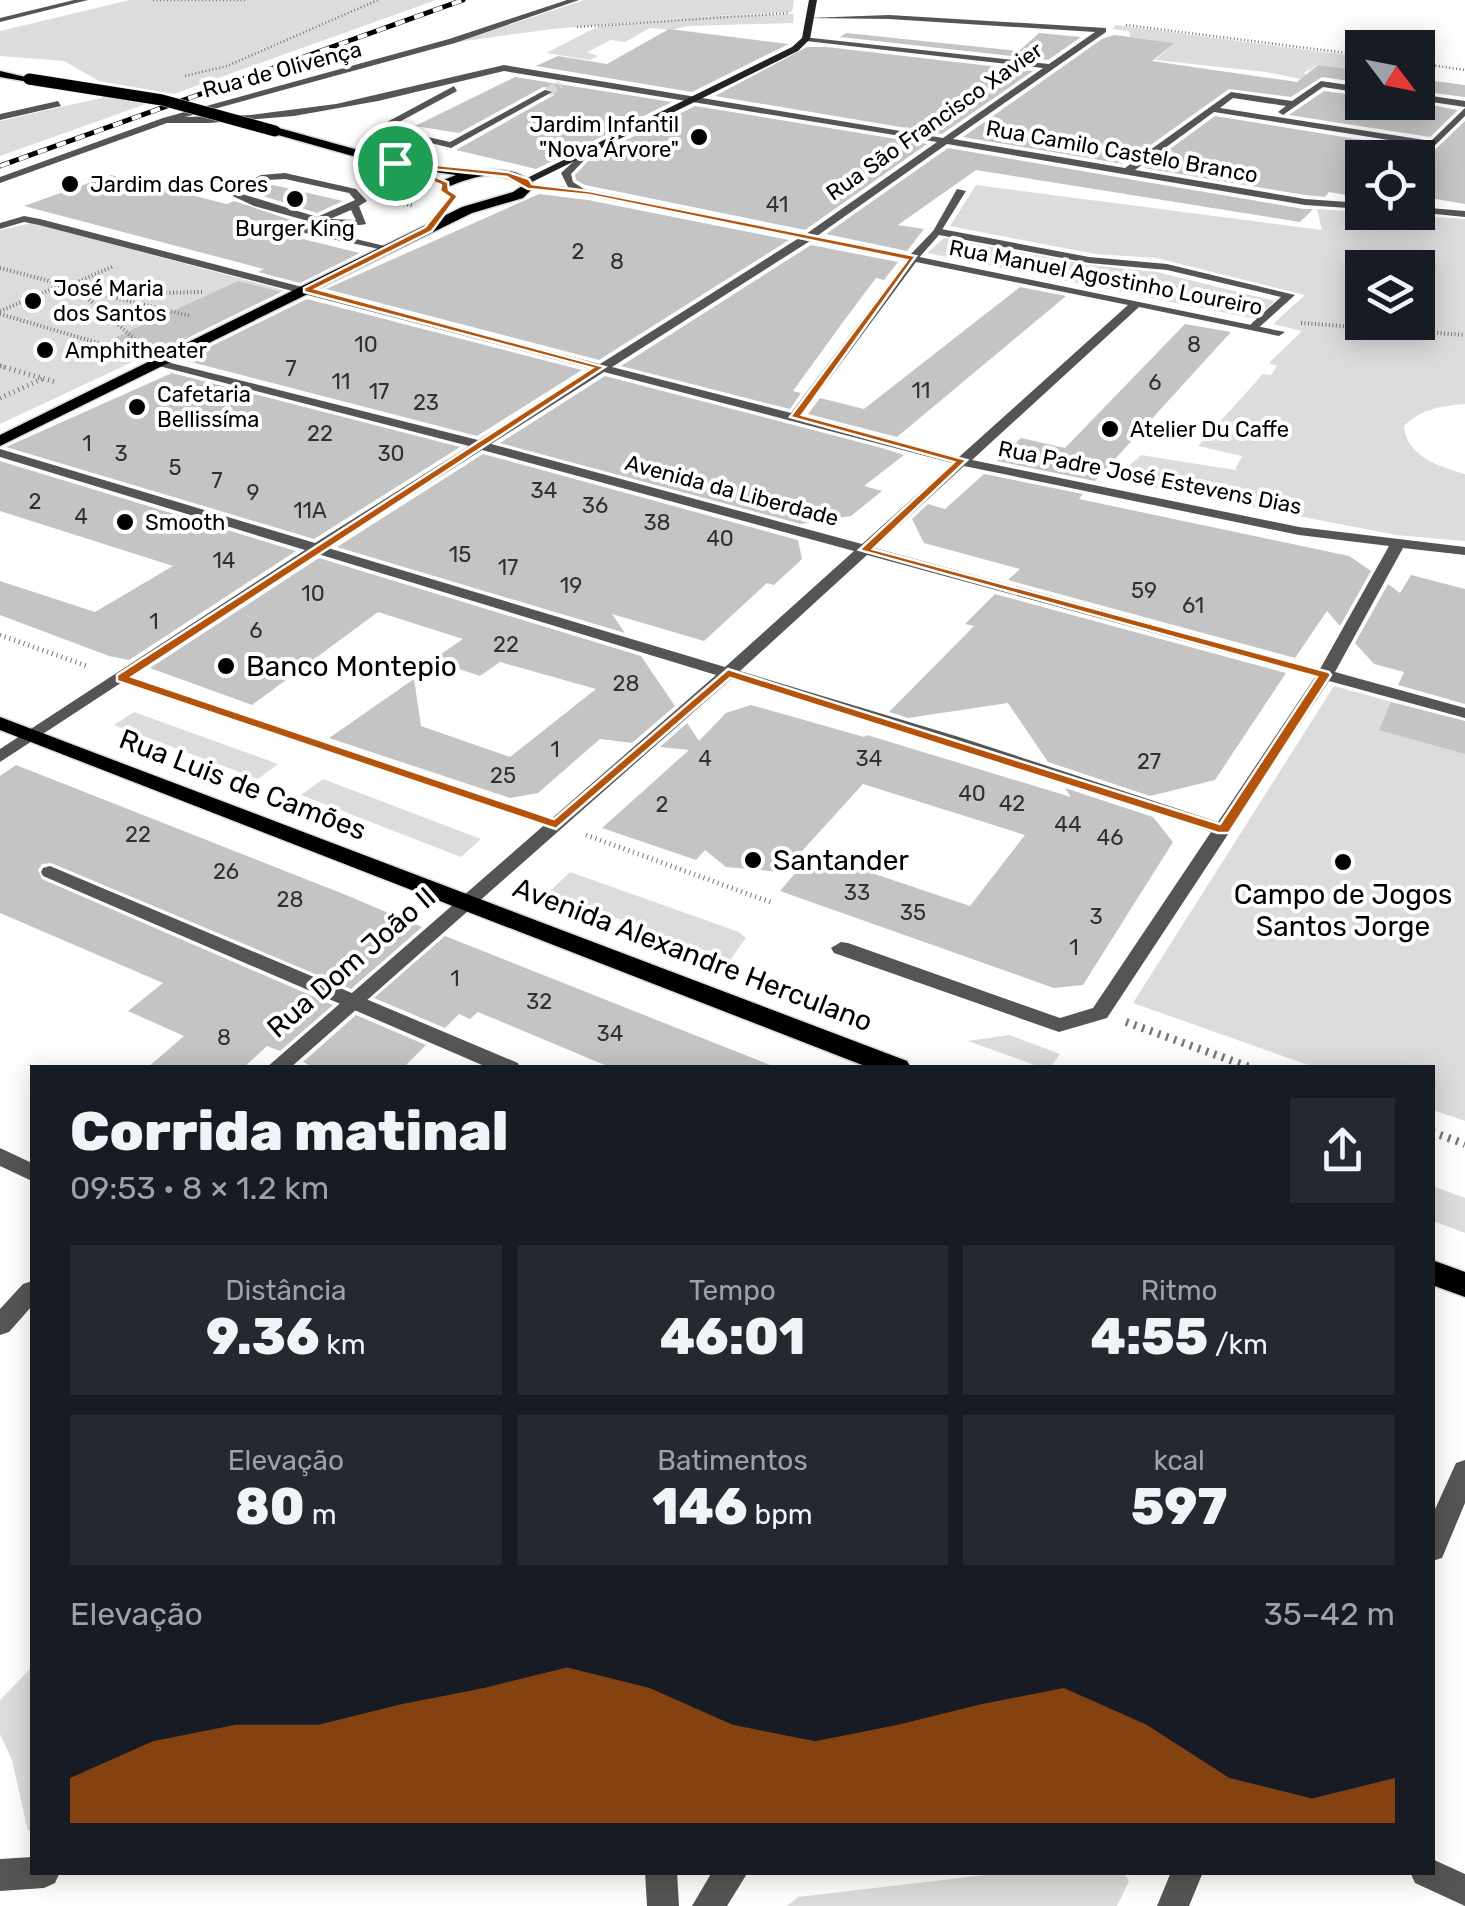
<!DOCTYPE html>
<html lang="pt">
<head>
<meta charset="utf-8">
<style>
	body { margin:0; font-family:Rubik,sans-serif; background:#242831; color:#f1f3f6; height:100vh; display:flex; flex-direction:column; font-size:38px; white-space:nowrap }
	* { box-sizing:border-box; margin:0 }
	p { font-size:32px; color:#9ea1a6 }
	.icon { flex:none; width:55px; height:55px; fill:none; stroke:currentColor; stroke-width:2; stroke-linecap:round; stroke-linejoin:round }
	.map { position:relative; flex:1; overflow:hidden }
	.details { position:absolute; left:30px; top:1065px; width:1405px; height:810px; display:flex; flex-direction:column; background:#171b24; border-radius:0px; box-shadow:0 5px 25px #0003 }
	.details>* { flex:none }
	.needle { width:65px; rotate:122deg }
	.fabs { position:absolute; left:1345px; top:30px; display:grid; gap:20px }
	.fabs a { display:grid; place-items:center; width:90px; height:90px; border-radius:0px; background:#171b24; box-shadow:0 5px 25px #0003; font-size:50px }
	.pin { position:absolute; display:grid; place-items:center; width:85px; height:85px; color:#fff; margin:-42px; border:5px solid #fff; border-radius:50%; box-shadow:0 2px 10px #0007 }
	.round { display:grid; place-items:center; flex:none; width:105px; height:105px; border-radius:0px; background:#242831 }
	.overview { display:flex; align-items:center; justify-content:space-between; height:170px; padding:0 40px }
	h1 { font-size:55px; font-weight:800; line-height:75px }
	.stats { display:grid; grid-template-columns:repeat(3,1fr); gap:15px; height:170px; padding:10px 40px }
	.stats div { display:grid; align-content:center; border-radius:0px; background:#242831; text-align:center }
	.stats b { font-size:50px; font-weight:800 }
	.stats small { font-size:28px; font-weight:400 }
	.stats p { font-size:28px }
	.chart { height:280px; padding:20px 40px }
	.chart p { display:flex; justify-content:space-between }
	.chart svg { width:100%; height:180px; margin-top:10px; fill:#b45309; opacity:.7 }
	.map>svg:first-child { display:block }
	.green { fill:#dcdcdc; fill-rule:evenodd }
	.building { fill:#c4c4c4 }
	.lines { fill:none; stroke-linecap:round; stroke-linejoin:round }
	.street-tunnel { stroke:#d9d9d9; stroke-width:9; stroke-dasharray:9 4; stroke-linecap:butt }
	.primary-casing { stroke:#dbdbdb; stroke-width:3 }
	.path-far3 { stroke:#777; stroke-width:2.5; stroke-dasharray:1 2.5; stroke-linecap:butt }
	.path-far2 { stroke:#777; stroke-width:4; stroke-dasharray:1 2.5; stroke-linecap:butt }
	.path-far1 { stroke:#777; stroke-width:5; stroke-dasharray:1 4; stroke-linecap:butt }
	.path { stroke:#777; stroke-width:8; stroke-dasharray:2.5 6; stroke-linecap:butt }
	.lane { fill:#555; fill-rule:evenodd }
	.street { fill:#555; fill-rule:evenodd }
	.secondary { fill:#222; fill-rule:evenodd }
	.primary { fill:#000; fill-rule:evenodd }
	.rail-casing { stroke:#000; stroke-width:5 }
	.rail { stroke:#fff; stroke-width:4; stroke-dasharray:10; stroke-linecap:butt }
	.primary-bridge-casing { stroke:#dbdbdb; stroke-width:12; stroke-linecap:butt }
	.primary-bridge { stroke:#000; stroke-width:11 }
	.route { fill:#b45309; stroke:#fff; stroke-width:2.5; fill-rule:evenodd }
	.poi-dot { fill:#000; stroke:#fff; stroke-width:4 }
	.labels { text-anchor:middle; stroke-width:8; stroke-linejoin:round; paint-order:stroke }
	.far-street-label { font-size:22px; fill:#000; stroke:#fff }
	.far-poi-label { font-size:22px; fill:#000; stroke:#fff; text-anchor:start }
	.number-label { font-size:22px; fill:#313131 }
	.poi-label { font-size:28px; fill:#000; stroke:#fff; text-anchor:start }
	.street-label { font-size:28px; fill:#000; stroke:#fff }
</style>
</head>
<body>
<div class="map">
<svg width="1465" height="1906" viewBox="0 0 1465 1906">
	<rect width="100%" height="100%" fill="#fff"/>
	<path class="green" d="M130 0H436L174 94 99 81 64 61 0 56V31Z
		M584 0H794L792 12 713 16 794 14 793 23 687 26 672 30 650 28 625 42 611 40 587 52 598 56 590 60 546 53 599 26 712 16 552 29 457 42Z
		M1116 25 1362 57V71L1317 65 1307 72 1312 64 1304 74 1320 78 1315 82 1266 72 1155 60 1175 43 1130 37 1129 31 1112 29Z
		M105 97 146 104 0 156V121Z
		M976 185 1322 230 1317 209 1465 219V404C1441 406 1421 409 1404 426 1406 456 1440 467 1465 474V541L1396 535 1113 480 1141 455 1235 470 1242 456 1198 446 1263 374 1271 375 1277 366 1269 363 1302 331 1273 324 1305 295 1156 258 1095 254 950 226ZM1362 268H1418V322H1362Z
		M32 223 276 288 284 291 0 424V230Z
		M944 238 1088 265 1157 272 1275 301 1256 319 927 253Z
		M1334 686 1465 722V1121L1433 1110 1432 1068 1314 1067 1133 1003Z
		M134 712 278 764 258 779 114 725Z
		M323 779 481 839 461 857 301 795Z
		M570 872 739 932 746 938 730 960 548 893Z
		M1009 1035 1060 1054 1051 1067H1040L968 1041Z
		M1432 1186 1465 1198V1233L1433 1221Z
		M32 1667V1831H28L12 1760 0 1734V1700Z
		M1011 1872 1124 1873 1129 1881 1117 1906H787L798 1897Z"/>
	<path class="building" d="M669 29 789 44 692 92 536 66 558 56 607 64Z
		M846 33 1019 51 1039 33 1081 37 1048 60 840 37Z
		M1114 35 1175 43 1152 61 1297 82 1318 65 1362 71V83L1322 77 1291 97 1229 89 1124 164 963 137 1102 39Z
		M807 47H827L1033 71 942 134 715 96Z
		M515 77 672 102 536 169 456 150 554 95 553 88 543 87 459 133 415 126Z
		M1418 79 1465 85V97L1418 91Z
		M1324 91 1362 96V102H1415L1458 110 1430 137 1289 115Z
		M695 106 927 144 805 230 585 185 576 180 575 175 592 157Z
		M1215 116 1418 149 1410 158H1362V187L1352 196 1329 192 1325 197 1305 195 1144 168Z
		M1465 121V204L1418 196V166Z
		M948 148 1304 209H1313L1300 222 976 170 898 225 924 229 907 251 826 234Z
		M111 175 227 204 234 201 297 222 274 232 360 253 300 283 258 272 264 269 24 206Z
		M273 185 343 201 317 213 253 193Z
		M539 194 588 200 789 240 599 360 326 289Z
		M811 245 898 262 884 280 876 278 843 322 793 391 801 393 790 409 621 366Z
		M238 281 281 292 157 353 108 341Z
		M1020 287 1066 296 897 437 808 414 820 398 864 409Z
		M307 299 582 370 477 436 183 360Z
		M1185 324 1231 332 1095 481 997 461 1021 438 1065 448Z
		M172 373 460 447 314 539 6 447Z
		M605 376 882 448 904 455 864 486 882 491 851 516 801 524 500 443Z
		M483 454 798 540 802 559 774 585 767 583 704 641 612 614 625 633 337 547Z
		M0 461 296 551 129 660 109 656 0 615V581L95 612 173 566 0 511Z
		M984 474 1083 494 1079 499 1349 556 1371 571 1340 626 1327 611 1295 658 1008 580 1020 569 924 543 912 519 928 504 945 509Z
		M319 558 641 656 675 706 632 743 600 739 538 793 510 798 329 738 414 679 421 726 510 757 596 689 500 662 480 676 432 660 463 639 378 612 252 705 150 668Z
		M1411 575 1465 589V704L1398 685 1404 672 1374 664 1355 643 1388 584 1400 593Z
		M995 594 1286 673 1215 780 1150 796 1048 762 1008 703 908 718 889 712 974 626 965 624Z
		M1391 702 1465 721V754L1379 730Z
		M751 705 864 737 867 735 1071 797 1065 788 1153 817 1173 842 1083 985 1054 988 780 891 812 853 970 906 1025 835 863 784 783 872 726 867 705 850 696 860 602 828 689 750 660 747 687 723 699 741 726 713Z
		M16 765 346 895 422 927 351 989 51 863 42 864 38 870 42 879 333 1005 280 1051 267 1046 243 1068H147L184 1036 128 1011 163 983 0 913V776Z
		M445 936 770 1065V1068H612L478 1012 470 1019 459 1014 445 1028 374 998Z
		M356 1015 426 1045 403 1068H315L303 1062Z"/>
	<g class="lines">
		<path class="street-tunnel" d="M548 92 560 84"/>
		<defs>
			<path id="primary" d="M0 71 34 79 29 82 0 77Z
				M275 127C339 144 404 166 471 170 496 171 517 165 535 186L523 198 472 213 0 446V435L462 207 513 192 522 186C498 167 470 178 445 188L441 187V181L456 175 381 164 271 133Z
				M0 717 907 1061 911 1068H870L0 730Z
				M1432 1260 1465 1272V1297L1432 1285Z"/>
		</defs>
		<use href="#primary" class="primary-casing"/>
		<path class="path-far3" d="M153 0H247
			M1126 25 1362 55
			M577 27 789 13
			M1418 63 1465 70
			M185 76 227 66 378 0"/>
		<path class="path-far2" d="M387 199 414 206
			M112 267 68 286 190 316
			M0 268 68 286
			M76 288 138 342
			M110 294 202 292
			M0 311 62 285
			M0 314 122 350
			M1301 323 1465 335
			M0 366 6 368"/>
		<path class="path-far1" d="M0 366 56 382
			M0 398 42 379
			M0 635 87 666
			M151 688 522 814
			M586 835 773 903"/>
		<path class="path" d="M1126 1022 1252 1068
			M1432 1132 1465 1144"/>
		<path class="lane" d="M285 173 356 189 367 201 359 206 366 224C347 228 327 221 310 228L393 248V252L300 232V225L308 221 254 206 226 193 261 175ZM285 179 349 193 355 200 317 217 239 193 267 180ZM351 210 356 220 330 219Z
			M936 228 1089 257 1167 264 1295 295 1255 331 1249 327 1251 324 1281 297 1167 270 1089 263 939 235 917 260H909V256Z
			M50 866 518 1063 520 1068H489L43 876 41 872 43 868Z"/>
		<path class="street" d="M74 0H88L0 22V18Z
			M567 0H579L455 43 185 117 251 115 336 104 504 65 943 138 1043 68 806 41 803 37 1049 64 1095 32 889 19 807 18 889 15 1106 28V32L953 139 1125 168 1231 92 1292 101 1321 81 1362 87V93L1323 87 1283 115 1278 112 1286 106 1233 98 1220 108 1431 141 1465 108V116L1418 162V158H1414L1426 146 1214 112 1135 170 1305 199 1362 203V209L1305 205 947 144 817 236 1285 332 1279 336 1139 307 972 460 1299 527 1465 547V555L1403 548 1335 672 1465 708V718L1329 681 1107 1018 1059 1032 834 953 831 948 841 942 848 943 1060 1018 1093 1008 1211 832 947 745 731 679 290 1068H266L716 675 318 554 0 762V749L305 550 0 457V449L315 543 469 446 155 365V359L478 440 591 369 39 225 24 222 0 229V223L24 216 40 219 600 364 799 238 589 196 529 189 525 184 568 187 561 173 584 152 589 155 571 174 573 182 584 189 806 234 937 142 504 71 378 101 294 116 209 123H167L0 183V177L163 118 449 39ZM810 241 906 260 791 413 612 367ZM916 262 1128 305 959 457 802 416ZM604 372 952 463 862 544 491 444ZM482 450 854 551 725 667 328 548ZM964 466 1299 535 1389 546 1320 669 875 548ZM867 555 1315 677 1218 822 959 737 740 671Z
			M454 86 457 91 388 128 450 142 545 90 552 92 451 148 374 129Z
			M1418 94 1465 101V107L1418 100Z
			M58 101 61 106 0 120V114Z
			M957 189 966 191 940 233H932Z
			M1418 207 1465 211V217L1415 212Z
			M0 1148 32 1163V1181L0 1166Z
			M32 1281V1306L9 1332 0 1335V1309L23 1284Z
			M1465 1460V1503L1442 1558 1432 1561V1516L1456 1463Z
			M32 1857V1872H60L55 1883 44 1888 0 1891V1859Z
			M1432 1859 1465 1874V1906L1415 1883 1410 1872H1432Z
			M645 1872H677L679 1906H647Z
			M712 1872H748L727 1906H692Z
			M1171 1872H1203L1189 1906H1157Z"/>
		<path class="secondary" d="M809 0H817L810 39 798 51 530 183 521 181 792 47 802 38Z"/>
		<use href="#primary" class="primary"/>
		<defs>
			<path id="rail" d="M0 166 463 0"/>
		</defs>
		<use href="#rail" class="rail-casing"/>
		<use href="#rail" class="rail"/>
		<defs>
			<path id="primary-bridge" d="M29 79 162 100 275 131"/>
		</defs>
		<use href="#primary-bridge" class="primary-bridge-casing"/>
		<use href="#primary-bridge" class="primary-bridge"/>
	</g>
	<path class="route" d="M395 161 508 172 529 179 532 184 589 191 916 256 802 415 967 460 873 549 1329 672 1331 675 1229 833H1218L730 678 556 829 117 681V675L592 368 304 292V288L425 227 449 197 440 191 441 185 392 165ZM412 167 507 177 528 189 589 195 907 260 790 417 954 462 859 550 1317 677 1220 824 728 669 554 819 132 677 605 367 316 289 432 231 458 196 449 190 448 182Z"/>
	<g class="poi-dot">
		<circle cx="699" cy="137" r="10"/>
		<circle cx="70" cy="184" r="10"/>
		<circle cx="295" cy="199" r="10"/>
		<circle cx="33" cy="301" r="10"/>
		<circle cx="45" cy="350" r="10"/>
		<circle cx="137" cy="407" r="10"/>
		<circle cx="1110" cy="429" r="10"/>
		<circle cx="125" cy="522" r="10"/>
		<circle cx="226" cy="666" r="10"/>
		<circle cx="753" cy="860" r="10"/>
		<circle cx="1343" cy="862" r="10"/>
	</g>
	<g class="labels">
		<g class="far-street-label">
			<text transform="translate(282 69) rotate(-15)" y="8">Rua de Olivença</text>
			<text transform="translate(934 121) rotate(-35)" y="8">Rua São Francisco Xavier</text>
			<text transform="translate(1122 151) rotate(10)" y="8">Rua Camilo Castelo Branco</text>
			<text transform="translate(1106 277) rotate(11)" y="8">Rua Manuel Agostinho Loureiro</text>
			<text transform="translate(1150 477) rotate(11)" y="8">Rua Padre José Estevens Dias</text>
			<text transform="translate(732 490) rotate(15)" y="8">Avenida da Liberdade</text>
		</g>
		<g class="far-poi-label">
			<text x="679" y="132" text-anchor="end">Jardim Infantil<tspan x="679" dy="25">"Nova Árvore"</tspan></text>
			<text x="90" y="192">Jardim das Cores</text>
			<text x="295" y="236" text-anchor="middle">Burger King</text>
			<text x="53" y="296">José Maria<tspan x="53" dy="25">dos Santos</tspan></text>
			<text x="65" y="358">Amphitheater</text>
			<text x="157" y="402">Cafetaria<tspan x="157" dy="25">Bellissíma</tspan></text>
			<text x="1130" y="437">Atelier Du Caffe</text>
			<text x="145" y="530">Smooth</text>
		</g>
		<g class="number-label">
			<text x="777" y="212">41</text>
			<text x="578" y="259">2</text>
			<text x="617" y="269">8</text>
			<text x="366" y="352">10</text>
			<text x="1194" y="352">8</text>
			<text x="291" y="376">7</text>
			<text x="341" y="389">11</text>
			<text x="1155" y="390">6</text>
			<text x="921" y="398">11</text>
			<text x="379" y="399">17</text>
			<text x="426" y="410">23</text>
			<text x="320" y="441">22</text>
			<text x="87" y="451">1</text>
			<text x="121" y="461">3</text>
			<text x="391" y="461">30</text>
			<text x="175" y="475">5</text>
			<text x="217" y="488">7</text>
			<text x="544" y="498">34</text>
			<text x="253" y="500">9</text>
			<text x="35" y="509">2</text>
			<text x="595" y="513">36</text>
			<text x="310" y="518">11A</text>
			<text x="81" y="524">4</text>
			<text x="657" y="530">38</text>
			<text x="720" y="546">40</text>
			<text x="460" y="562">15</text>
			<text x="224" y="568">14</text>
			<text x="508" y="575">17</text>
			<text x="571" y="593">19</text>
			<text x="1144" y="598">59</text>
			<text x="313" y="601">10</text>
			<text x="1193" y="613">61</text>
			<text x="154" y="629">1</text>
			<text x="256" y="638">6</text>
			<text x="506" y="652">22</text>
			<text x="626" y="691">28</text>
			<text x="555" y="757">1</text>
			<text x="705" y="766">4</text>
			<text x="869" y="766">34</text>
			<text x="1149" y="769">27</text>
			<text x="503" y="783">25</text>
			<text x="972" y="801">40</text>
			<text x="1012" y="811">42</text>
			<text x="662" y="812">2</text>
			<text x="1068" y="832">44</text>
			<text x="138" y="842">22</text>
			<text x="1110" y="845">46</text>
			<text x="226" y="879">26</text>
			<text x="857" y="900">33</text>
			<text x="290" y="907">28</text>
			<text x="913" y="920">35</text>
			<text x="1096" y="924">3</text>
			<text x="1074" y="955">1</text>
			<text x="455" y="986">1</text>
			<text x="539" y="1009">32</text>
			<text x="610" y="1041">34</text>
			<text x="224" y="1045">8</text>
		</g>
		<g class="poi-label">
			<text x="246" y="676">Banco Montepio</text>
			<text x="773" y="870">Santander</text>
			<text x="1343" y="904" text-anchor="middle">Campo de Jogos<tspan x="1343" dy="32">Santos Jorge</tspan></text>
		</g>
		<g class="street-label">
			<text transform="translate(243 784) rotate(21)" y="10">Rua Luis de Camões</text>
			<text transform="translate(693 954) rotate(21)" y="10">Avenida Alexandre Herculano</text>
			<text transform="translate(351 962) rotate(-41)" y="10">Rua Dom João II</text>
		</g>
	</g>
</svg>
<div class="fabs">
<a><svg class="needle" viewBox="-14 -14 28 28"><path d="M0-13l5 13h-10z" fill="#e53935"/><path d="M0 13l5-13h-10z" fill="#9ea1a6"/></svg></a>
<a><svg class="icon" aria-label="locate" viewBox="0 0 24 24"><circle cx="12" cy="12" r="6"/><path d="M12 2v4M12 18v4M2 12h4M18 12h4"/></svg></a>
<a><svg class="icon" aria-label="layers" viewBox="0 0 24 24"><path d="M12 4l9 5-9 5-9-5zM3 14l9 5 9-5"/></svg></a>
</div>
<div class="pin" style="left:395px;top:163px;background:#1e9e55"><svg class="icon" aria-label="arrive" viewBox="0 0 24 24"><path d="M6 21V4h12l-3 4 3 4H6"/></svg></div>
<section class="details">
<div class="overview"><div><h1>Corrida matinal</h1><p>09:53 · 8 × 1.2 km</p></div><a class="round"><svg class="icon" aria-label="share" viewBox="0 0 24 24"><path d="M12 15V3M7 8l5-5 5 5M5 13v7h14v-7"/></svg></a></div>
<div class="stats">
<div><p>Distância</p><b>9.36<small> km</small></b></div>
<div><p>Tempo</p><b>46:01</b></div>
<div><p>Ritmo</p><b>4:55<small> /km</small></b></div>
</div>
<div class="stats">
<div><p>Elevação</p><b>80<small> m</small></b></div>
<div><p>Batimentos</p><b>146<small> bpm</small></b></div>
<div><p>kcal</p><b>597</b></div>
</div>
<div class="chart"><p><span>Elevação</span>35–42 m</p>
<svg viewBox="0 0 160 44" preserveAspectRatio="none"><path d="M0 44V33L10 24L20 20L30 20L40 15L50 11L60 6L70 11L80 20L90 24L100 20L110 15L120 11L130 20L140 33L150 38L160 33V44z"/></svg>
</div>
</section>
</div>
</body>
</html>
